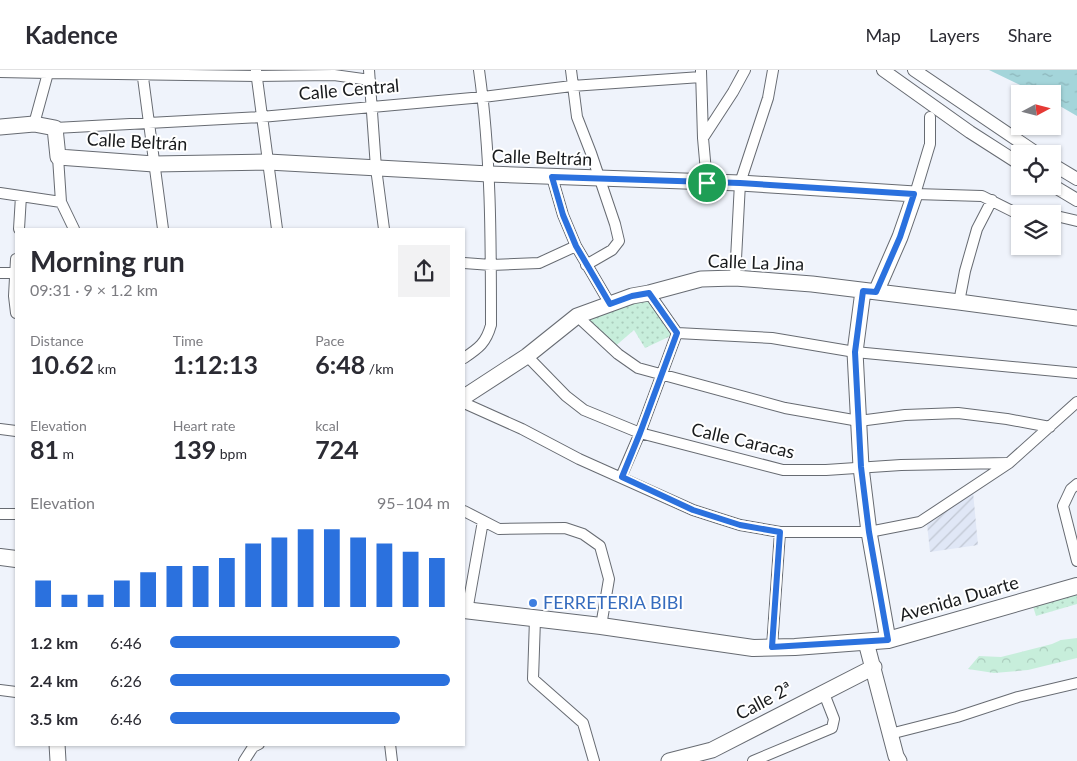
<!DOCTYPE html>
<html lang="en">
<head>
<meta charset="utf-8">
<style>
	body { margin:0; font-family:Lato,sans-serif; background:#f2f2f3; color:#2b2b33; height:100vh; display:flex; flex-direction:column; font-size:19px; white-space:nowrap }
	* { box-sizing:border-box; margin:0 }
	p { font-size:16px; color:#7c7c81 }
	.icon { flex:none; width:28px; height:28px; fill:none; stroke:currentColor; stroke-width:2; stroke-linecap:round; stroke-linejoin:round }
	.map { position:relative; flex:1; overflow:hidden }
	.drawer { position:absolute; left:15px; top:158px; width:450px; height:518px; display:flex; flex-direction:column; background:#fff; border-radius:0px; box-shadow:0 1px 4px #0004 }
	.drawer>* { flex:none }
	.needle { width:32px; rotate:83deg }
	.controls { position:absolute; left:1011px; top:15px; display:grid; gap:10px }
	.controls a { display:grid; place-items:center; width:50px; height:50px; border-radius:0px; background:#fff; box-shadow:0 1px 4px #0004; font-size:25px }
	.pin { position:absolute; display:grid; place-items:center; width:42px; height:42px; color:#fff; margin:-21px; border:2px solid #fff; border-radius:50%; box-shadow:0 1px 5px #0007 }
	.round { display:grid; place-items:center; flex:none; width:52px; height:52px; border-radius:0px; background:#f2f2f3 }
	.overview { display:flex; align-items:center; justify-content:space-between; height:85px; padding:0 15px }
	h1 { font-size:28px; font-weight:700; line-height:38px }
	.stats { display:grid; grid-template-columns:repeat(3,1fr); gap:8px; height:85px; padding:5px 15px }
	.stats div { display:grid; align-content:center }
	.stats b { font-size:25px; font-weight:700 }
	.stats small { font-size:14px; font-weight:400 }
	.stats p { font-size:14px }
	.chart { height:140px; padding:10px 15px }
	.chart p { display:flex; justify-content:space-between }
	.chart svg { width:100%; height:90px; margin-top:5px; stroke:#2b71de; stroke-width:6 }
	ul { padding:0 15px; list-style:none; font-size:16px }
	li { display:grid; grid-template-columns:80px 60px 1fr; align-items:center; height:38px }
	li i { height:12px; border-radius:6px; background:#2b71de }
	header { display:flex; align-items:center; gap:30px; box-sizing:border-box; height:70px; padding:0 25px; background:#fff; border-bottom:1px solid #e1e1e2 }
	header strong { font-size:24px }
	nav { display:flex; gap:28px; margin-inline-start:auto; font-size:18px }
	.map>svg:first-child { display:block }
	.industrial { fill:url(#industrial-furrows) }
	.forest { fill:url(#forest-crowns) }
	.park { fill:url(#park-dots) }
	.water { fill:url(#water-ripples) }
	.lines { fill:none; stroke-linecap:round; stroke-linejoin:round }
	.minor-casing { stroke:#676b72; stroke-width:12 }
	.tertiary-casing { stroke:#676b72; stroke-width:14 }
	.secondary-casing { stroke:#676b72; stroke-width:17 }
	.primary-casing { stroke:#676b72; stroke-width:18 }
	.minor { stroke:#fff; stroke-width:10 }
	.tertiary { stroke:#fff; stroke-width:12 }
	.secondary { stroke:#fff; stroke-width:15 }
	.primary { stroke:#fff; stroke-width:16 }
	.route-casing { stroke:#fff; stroke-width:10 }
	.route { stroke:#2b71de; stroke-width:6 }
	.shop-dot { fill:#3f7fe0; stroke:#fff; stroke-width:2 }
	.labels { text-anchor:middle; stroke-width:4; stroke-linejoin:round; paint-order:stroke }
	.street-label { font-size:18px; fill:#191b1d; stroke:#fff }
	.shop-label { font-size:18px; fill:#366cbe; stroke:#fff; text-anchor:start }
</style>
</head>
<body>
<header>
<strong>Kadence</strong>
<nav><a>Map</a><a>Layers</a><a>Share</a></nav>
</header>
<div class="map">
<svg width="1077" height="691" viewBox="0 0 1077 691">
	<defs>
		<pattern id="industrial-furrows" width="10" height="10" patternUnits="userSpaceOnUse" patternTransform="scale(1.25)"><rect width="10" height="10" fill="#e0e7f6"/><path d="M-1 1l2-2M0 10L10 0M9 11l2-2" fill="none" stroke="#c0c6d2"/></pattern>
		<pattern id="forest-crowns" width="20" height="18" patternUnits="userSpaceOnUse" patternTransform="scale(1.25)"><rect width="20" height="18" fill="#c7eedb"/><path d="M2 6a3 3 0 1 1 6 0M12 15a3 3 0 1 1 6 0" fill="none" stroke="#aaccbc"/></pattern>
		<pattern id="park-dots" width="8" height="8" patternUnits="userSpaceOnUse" patternTransform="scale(1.25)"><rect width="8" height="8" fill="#c7eedb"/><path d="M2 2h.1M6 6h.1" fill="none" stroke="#aaccbc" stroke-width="1.8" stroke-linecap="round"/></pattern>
		<pattern id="water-ripples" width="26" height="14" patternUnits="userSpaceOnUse" patternTransform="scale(1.25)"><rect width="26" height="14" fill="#a4d5da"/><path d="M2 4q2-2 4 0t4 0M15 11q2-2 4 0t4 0" fill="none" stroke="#8db6bb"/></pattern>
	</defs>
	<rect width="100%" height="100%" fill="#eff3fb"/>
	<path class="industrial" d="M973 422 978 475 930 482 927 454Z"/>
	<path class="forest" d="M1077 568V588L1028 600 994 603 968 599 979 586 1001 587 1052 574 1061 570Z"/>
	<path class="park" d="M649 223 677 263 645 278 634 260 612 279 580 250Z
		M1077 517V534L1036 546 1031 530Z"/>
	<path class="water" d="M989 0H1077V46L1053 32 1052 24H1039Z"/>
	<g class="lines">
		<defs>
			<path id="minor" d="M142 0 163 159
				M369 0 376 98 384 159
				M571 0 577 47 591 83 615 154 619 171 612 180 586 195
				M256 1 277 159
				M701 1 703 68 707 113
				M0 2 48 3V0
				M930 47V74L915 124 982 126 1020 145
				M34 54 48 3 256 6 334 5 370 10
				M55 58 261 47 483 27 572 16 701 7
				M703 68 733 22 745 0
				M58 87 61 132
				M552 107 563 145 576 176 610 234
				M0 123 61 132 74 159
				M1052 145 1077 151
				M19 159 21 126
				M16 189 14 226 16 243
				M464 193 491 195 539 193 576 176
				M0 203H16
				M735 208 740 113 768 28 773 0
				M649 223 677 263 772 268 855 282 1077 303
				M959 232 965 201 977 159 992 130
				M577 246 618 284 638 298 785 338 859 351 905 345 958 343 1007 349 1050 357
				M527 286 566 326 584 340 640 363 783 400H826L901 395 1007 393
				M464 288C479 278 486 273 491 255 491 170 491 84 479 0
				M464 333 522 359 579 389 693 440 721 449 740 455 780 462H869L920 452 1009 393 1077 332
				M0 359 16 361
				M621 407 640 363 677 263
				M1077 414 1071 419 1063 436 1077 491
				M464 441 499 459 565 458 583 464 600 476 609 509 601 556
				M0 444H16
				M467 541 483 451
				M535 549 533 609 583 653 594 691
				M772 577 780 462
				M0 620 16 622
				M890 664 957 647 1018 627 1077 613
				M390 674 392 691
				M244 691 253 677 259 674
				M753 691 832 658 834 649 823 621"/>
			<path id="tertiary" d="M883 0 970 62 1020 94
				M914 0 1038 84
				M1052 94 1077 109
				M1052 115 1077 130"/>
			<path id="secondary" d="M0 57 34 54 55 58 58 87 154 94 268 92 489 104 740 113 915 124 900 167 876 222
				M863 221 855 282 861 397 869 462 888 570
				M464 327 527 286 577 246 632 226 649 223 701 209 735 208 812 214 959 232 1077 248
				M866 572 896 686 899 691
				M57 674 58 691
				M669 691 712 680 874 597"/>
			<path id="primary" d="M0 487 16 489
				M464 540 601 556 753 578 795 577 888 570 1077 516"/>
		</defs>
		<use href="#minor" class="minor-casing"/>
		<use href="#tertiary" class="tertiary-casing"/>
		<use href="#secondary" class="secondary-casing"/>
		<use href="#primary" class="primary-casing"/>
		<use href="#minor" class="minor"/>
		<use href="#tertiary" class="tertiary"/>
		<use href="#secondary" class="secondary"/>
		<use href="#primary" class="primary"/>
	</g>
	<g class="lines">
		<defs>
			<path id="route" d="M552 107 740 113 914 124 900 167 876 222 863 221 855 282 861 397 869 462 888 570 772 577 780 462 740 455 693 440 622 407 640 363 677 263 649 223 632 226 610 234 576 176 563 145Z"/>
		</defs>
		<use href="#route" class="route-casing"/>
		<use href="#route" class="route"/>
	</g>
	<circle class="shop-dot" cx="533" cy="533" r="5"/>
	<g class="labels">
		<g class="street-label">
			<text transform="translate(349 20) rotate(-5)" y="6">Calle Central</text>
			<text transform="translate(137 72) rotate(3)" y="6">Calle Beltrán</text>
			<text transform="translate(542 88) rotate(2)" y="6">Calle Beltrán</text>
			<text transform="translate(756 193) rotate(2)" y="6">Calle La Jina</text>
			<text transform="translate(743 371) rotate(13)" y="6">Calle Caracas</text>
			<text transform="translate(959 529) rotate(-16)" y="6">Avenida Duarte</text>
			<text transform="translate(764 631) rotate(-28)" y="6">Calle 2ª</text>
		</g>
		<g class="shop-label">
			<text x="543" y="539">FERRETERIA BIBI</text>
		</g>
	</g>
</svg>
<div class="controls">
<a><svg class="needle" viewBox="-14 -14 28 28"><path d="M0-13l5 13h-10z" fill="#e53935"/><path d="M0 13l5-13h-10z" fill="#7c7c81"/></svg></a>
<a><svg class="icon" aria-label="locate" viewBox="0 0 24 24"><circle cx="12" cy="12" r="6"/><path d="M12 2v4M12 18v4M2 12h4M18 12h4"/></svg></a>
<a><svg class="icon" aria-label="layers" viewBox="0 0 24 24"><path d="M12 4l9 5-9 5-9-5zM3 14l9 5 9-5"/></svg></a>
</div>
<div class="pin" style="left:707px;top:113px;background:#1e9e55"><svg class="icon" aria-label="arrive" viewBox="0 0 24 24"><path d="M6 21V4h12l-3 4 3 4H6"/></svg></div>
<section class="drawer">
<div class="overview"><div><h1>Morning run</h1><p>09:31 · 9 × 1.2 km</p></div><a class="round"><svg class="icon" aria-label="share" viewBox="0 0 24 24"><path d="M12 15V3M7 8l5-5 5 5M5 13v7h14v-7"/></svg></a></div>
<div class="stats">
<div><p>Distance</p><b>10.62<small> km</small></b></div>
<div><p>Time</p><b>1:12:13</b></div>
<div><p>Pace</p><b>6:48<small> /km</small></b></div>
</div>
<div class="stats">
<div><p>Elevation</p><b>81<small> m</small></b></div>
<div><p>Heart rate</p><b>139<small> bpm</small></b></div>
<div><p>kcal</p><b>724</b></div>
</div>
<div class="chart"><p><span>Elevation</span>95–104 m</p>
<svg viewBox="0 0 160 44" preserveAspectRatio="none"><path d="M5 44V31M15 44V38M25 44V38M35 44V31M45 44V27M55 44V24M65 44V24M75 44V20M85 44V13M95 44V10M105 44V6M115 44V6M125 44V10M135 44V13M145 44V17M155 44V20"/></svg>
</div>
<ul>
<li><b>1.2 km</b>6:46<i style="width:82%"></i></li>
<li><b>2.4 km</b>6:26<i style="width:100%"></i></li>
<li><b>3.5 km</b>6:46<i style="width:82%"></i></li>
</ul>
</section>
</div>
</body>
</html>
